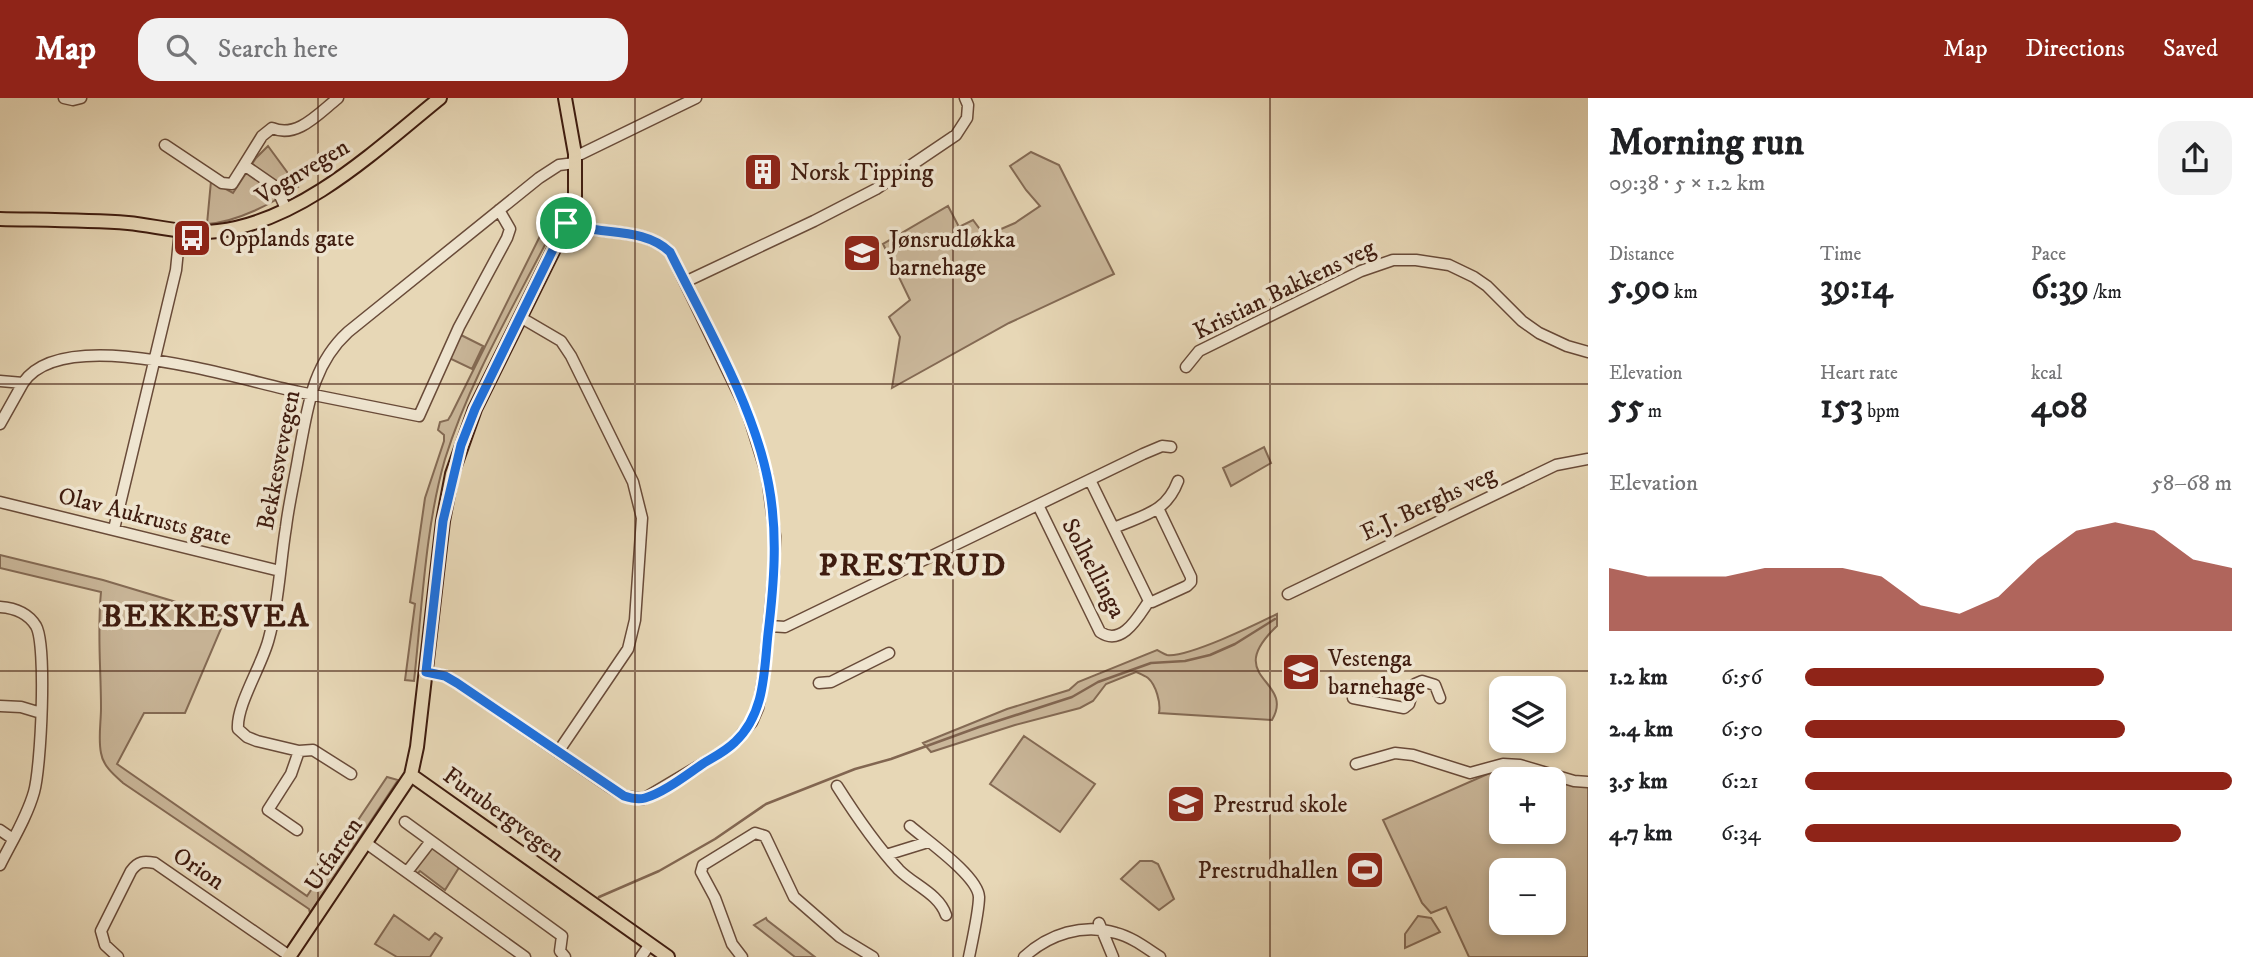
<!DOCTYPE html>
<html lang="en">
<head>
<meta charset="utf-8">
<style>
	body { margin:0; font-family:"IM FELL DW Pica",serif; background:#f2f2f2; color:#202124; height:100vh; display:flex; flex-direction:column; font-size:26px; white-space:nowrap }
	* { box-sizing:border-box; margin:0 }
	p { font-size:23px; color:#757577 }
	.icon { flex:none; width:38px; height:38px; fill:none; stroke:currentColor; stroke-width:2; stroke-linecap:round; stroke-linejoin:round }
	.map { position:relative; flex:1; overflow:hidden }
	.details { display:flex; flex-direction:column; background:#fff; width:665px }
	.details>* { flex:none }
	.buttons { position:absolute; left:1489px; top:578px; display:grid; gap:14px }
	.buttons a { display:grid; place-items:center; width:77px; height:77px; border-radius:14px; background:#fff; box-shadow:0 4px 10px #0003; font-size:35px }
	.pin { position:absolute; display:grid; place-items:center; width:60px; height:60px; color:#fff; margin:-30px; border:4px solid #fff; border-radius:50%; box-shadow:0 2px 7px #0007 }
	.round { display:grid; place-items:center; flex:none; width:74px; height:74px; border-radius:21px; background:#f2f2f2 }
	.overview { display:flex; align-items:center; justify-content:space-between; height:119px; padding:0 21px }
	h1 { font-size:38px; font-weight:700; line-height:52px }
	.metrics { display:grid; grid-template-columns:repeat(3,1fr); gap:10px; height:119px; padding:7px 21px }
	.metrics div { display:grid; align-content:center }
	.metrics b { font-size:35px; font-weight:700 }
	.metrics small { font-size:19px; font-weight:400 }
	.metrics p { font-size:19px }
	.chart { height:196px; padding:14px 21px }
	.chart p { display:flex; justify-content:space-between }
	.chart svg { width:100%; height:126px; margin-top:7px; fill:#8f2418; opacity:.7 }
	ul { padding:0 21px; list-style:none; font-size:23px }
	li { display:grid; grid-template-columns:112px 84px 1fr; align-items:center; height:52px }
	li i { height:18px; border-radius:9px; background:#8f2418 }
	header { display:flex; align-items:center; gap:42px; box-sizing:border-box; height:98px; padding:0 35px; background:#8f2418; color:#fff }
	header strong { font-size:33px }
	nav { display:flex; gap:38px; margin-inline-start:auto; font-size:24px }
	.search { width:490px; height:63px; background:#f2f2f2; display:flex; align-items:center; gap:18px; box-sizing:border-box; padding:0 24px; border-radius:21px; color:#757577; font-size:26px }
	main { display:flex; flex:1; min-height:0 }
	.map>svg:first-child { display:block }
	.green { fill:#cab79a; stroke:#846a54; stroke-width:2; fill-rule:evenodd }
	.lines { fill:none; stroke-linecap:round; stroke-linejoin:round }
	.stream { stroke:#826651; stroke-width:2.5 }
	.minor-casing { stroke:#694b39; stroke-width:13 }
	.major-casing { stroke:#3f1c0f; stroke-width:16 }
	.minor { stroke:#efe5d0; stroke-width:10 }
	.major { stroke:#e7d7b6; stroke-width:12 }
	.route-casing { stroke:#fff; stroke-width:14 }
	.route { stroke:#1a73e8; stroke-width:9 }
	.grid { fill:none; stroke:#3f1c0f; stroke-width:2; stroke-opacity:0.55 }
	.labels { text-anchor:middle; stroke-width:7; stroke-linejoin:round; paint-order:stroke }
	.street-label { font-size:24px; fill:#3f1c0f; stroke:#efe5d0 }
	.poi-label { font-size:24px; fill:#3f1c0f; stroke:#efe5d0; text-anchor:start }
	.district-label { font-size:32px; font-weight:bold; letter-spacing:2px; fill:#3f1c0f; stroke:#efe5d0 }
</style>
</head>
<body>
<header>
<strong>Map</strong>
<div class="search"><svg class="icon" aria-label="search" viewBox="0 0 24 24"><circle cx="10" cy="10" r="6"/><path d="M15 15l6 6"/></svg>Search here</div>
<nav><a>Map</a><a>Directions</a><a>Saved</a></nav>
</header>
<main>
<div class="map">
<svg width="1588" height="859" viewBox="0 0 1588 859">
	<rect width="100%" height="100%" fill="#e7d7b6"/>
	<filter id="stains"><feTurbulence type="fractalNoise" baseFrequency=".00286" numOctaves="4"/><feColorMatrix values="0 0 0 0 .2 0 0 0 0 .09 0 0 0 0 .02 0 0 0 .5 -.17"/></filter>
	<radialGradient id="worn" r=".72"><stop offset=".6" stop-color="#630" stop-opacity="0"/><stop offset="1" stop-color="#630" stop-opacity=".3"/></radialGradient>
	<path class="green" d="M268 48 298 89C272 105 238 124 207 126L211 83 233 95 256 60Z
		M1031 54 1059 67 1114 176 1009 225 892 290 900 239 889 219 910 202 883 146 948 108 959 129 973 122 985 138 1015 125 1040 108 1026 92 1010 68Z
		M541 136 549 139C512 211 469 284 445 361 425 430 422 512 414 583L405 582 415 506 410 504 425 400 444 343V337L438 332 440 324 448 322 451 317Z
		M457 235 483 248 472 271 447 259Z
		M1264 349 1271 365 1231 388 1223 370Z
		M0 457 103 482 226 519 185 615H144L117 666 307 798 387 679 398 682 310 815 309 811 123 685C114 677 103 668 101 655 98 640 101 625 101 610 101 571 97 533 101 494L0 470Z
		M1277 516V528C1221 581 1296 581 1272 622L1159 615C1161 605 1156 587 1148 580 1147 579 1137 574 1136 574L1106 586 1093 603 1080 610 1015 627 931 654 923 645 1007 611 1069 592 1078 584 1157 552C1161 554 1164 556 1167 557 1187 560 1257 526 1277 516Z
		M1024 638 1095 686 1060 734 990 686Z
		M1499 671 1517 672 1550 681H1502V733H1554V682L1588 689V859H1469L1446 809 1431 815 1422 805 1383 722ZM1502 772H1554V824H1502Z
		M431 750H437L460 768 445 792 420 773 416 777 413 775 414 770Z
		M1140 763H1152L1158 766 1174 801 1159 812 1121 781Z
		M394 817 429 842 435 835 442 840 430 859H397L375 846Z
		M1418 818 1431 820 1440 834 1405 850V836Z
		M766 820 767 822 815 859H795L754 827Z"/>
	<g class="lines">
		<path class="stream" d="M599 799 659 773 715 741 766 706 855 671 891 661 979 629 1072 599 1098 584 1151 565 1185 563 1210 557 1235 546 1275 521"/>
		<defs>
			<path id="minor" d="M64 0 73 2 81 0
				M165 47 222 85 232 86 244 67 276 89 286 111
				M575 56H581L696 0
				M244 67 262 38 272 30C297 41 319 15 338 0
				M685 184 814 123 876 91 956 37 967 20 968 7 965 0
				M520 219 561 243 571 258 633 384 642 420 635 522 628 551 558 654
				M1186 269 1199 253 1361 173 1393 162H1416L1449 167 1474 179 1487 188 1522 223 1539 235 1567 248 1588 254
				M0 283 23 285C64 224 239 282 299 294 339 302 379 310 419 318L459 229 507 140 510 131 499 112
				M0 326 23 285
				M1090 382 1149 503 1152 504 1187 488 1191 484V479L1158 410
				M0 404 280 473
				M1038 407 1100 534C1122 549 1138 519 1149 503
				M1114 430C1143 417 1166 415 1178 383
				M114 431 176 172 180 132
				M1288 496 1556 367 1588 361
				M0 509C15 510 28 515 36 528 47 547 41 670 34 694 27 719 12 743 0 767
				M769 528 785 529 1143 356 1162 348 1171 349
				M426 574 445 578 457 585 608 688 624 698 643 701 724 653 735 644 752 624 758 610 764 576 774 473 775 438 767 377 747 313 670 154C643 128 600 138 566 125
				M819 585 831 584 889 555
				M1353 600 1404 610 1409 606 1415 586 1422 583 1435 587 1440 600
				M0 608 21 609 41 615
				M299 653 313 652 351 676
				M1356 666 1395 655 1413 657 1470 675 1503 666 1520 667 1574 683 1588 684
				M837 688C856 718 875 746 899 772 914 787 939 796 946 817
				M405 724 562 838 560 853 565 859
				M910 728C926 742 978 778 979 799 979 813 972 844 969 859
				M0 732 13 741
				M297 732 268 712 291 676 299 653 257 643 247 639 238 631C236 607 263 566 269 540 279 504 280 465 286 429 289 404 295 380 299 355 308 309 312 267 348 234L539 80 559 67 575 65
				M366 745 525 859
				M886 757 928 744
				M407 774 431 743
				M1099 825 1113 859
				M118 859 105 847 101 833 131 773C138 763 144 763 155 765L291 859
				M641 859 650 846
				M742 859 732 846 715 800 701 774 703 767 755 735 765 738 794 799 840 839 873 859
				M1024 859C1049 836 1083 825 1116 835 1132 839 1146 850 1160 859"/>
			<path id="major" d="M0 121C43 122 86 122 128 125 158 128 188 137 218 133 302 123 377 51 440 0
				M411 677 668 859
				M289 859 411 677 417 649 443 423 452 376 475 311 562 135 575 98V56L565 0"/>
		</defs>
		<use href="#minor" class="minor-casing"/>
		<use href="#major" class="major-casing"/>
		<use href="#minor" class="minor"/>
		<use href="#major" class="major"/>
	</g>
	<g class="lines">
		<defs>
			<path id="route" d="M566 125C600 138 643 128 670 154 705 225 755 309 769 388 778 437 774 486 768 536 764 574 765 616 735 644 726 653 714 659 704 665 686 677 665 694 645 700 638 702 630 700 624 698L457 585 445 578 426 574 443 423 461 347 475 311Z"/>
		</defs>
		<use href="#route" class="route-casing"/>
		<use href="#route" class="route"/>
	</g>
	<path class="grid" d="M318 0V859M635 0V859M953 0V859M1270 0V859M0 286H1588M0 573H1588"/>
	<defs>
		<symbol id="building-square" viewBox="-11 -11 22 22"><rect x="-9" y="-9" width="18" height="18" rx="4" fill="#8f2418" stroke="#efe5d0"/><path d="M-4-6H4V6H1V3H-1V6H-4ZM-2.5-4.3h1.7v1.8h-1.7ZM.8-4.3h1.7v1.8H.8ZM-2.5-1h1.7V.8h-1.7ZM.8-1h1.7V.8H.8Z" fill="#fff"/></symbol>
		<symbol id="bus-square" viewBox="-11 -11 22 22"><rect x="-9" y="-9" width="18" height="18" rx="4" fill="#8f2418" stroke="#efe5d0"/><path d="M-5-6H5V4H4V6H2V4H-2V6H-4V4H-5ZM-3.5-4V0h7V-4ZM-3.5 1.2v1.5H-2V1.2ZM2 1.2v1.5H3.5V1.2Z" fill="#fff"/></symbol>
		<symbol id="school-square" viewBox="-11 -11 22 22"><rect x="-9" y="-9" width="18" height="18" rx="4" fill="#8f2418" stroke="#efe5d0"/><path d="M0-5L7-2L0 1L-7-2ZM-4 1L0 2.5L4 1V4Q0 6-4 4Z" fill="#fff"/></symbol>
		<symbol id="stadium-square" viewBox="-11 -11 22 22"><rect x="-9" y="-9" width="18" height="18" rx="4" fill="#8f2418" stroke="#efe5d0"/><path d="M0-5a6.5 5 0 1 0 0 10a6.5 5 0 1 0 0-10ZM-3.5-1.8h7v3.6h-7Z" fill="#fff"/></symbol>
	</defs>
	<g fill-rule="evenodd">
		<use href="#building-square" x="741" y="52" width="44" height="44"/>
		<use href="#bus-square" x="170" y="118" width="44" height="44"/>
		<use href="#school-square" x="840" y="133" width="44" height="44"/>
		<use href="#school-square" x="1279" y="552" width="44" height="44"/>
		<use href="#school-square" x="1164" y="684" width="44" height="44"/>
		<use href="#stadium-square" x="1343" y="750" width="44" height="44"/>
	</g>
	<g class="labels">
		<g class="street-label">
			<text transform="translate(302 73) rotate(-31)" y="8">Vognvegen</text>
			<text transform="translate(1284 191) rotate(-26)" y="8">Kristian Bakkens veg</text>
			<text transform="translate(278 362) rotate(-79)" y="8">Bekkesvevegen</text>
			<text transform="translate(1428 405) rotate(-25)" y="8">E.J. Berghs veg</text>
			<text transform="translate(145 418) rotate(14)" y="8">Olav Aukrusts gate</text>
			<text transform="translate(1094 470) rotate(62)" y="8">Solhellinga</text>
			<text transform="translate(504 716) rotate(36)" y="8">Furubergvegen</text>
			<text transform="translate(333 756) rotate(-56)" y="8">Utfarten</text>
			<text transform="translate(199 770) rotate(34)" y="8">Orion</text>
		</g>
		<g class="poi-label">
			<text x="790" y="82">Norsk Tipping</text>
			<text x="219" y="148">Opplands gate</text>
			<text x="889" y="149">Jønsrudløkka<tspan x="889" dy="28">barnehage</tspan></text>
			<text x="1328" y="568">Vestenga<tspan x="1328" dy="28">barnehage</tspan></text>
			<text x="1213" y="714">Prestrud skole</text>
			<text x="1338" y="780" text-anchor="end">Prestrudhallen</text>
		</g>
		<g class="district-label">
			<text x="913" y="477">PRESTRUD</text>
			<text x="206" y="528">BEKKESVEA</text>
		</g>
	</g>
	<rect width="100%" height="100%" filter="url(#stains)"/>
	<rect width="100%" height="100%" fill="url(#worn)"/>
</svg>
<div class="buttons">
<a><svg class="icon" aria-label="layers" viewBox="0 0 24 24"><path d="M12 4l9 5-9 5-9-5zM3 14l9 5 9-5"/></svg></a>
<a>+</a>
<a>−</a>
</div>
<div class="pin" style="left:566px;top:125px;background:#1e9e55"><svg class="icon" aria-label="arrive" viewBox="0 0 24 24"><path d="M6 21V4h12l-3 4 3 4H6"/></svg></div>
</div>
<section class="details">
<div class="overview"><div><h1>Morning run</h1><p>09:38 · 5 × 1.2 km</p></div><a class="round"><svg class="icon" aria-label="share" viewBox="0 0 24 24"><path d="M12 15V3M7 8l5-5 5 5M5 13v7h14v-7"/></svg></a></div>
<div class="metrics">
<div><p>Distance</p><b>5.90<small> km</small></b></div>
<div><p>Time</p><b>39:14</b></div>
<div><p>Pace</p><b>6:39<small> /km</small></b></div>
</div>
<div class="metrics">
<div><p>Elevation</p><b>55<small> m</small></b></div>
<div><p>Heart rate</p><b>153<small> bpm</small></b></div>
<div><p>kcal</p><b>408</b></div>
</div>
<div class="chart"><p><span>Elevation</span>58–68 m</p>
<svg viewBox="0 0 160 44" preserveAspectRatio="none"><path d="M0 44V22L10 25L20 25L30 25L40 22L50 22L60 22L70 25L80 35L90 38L100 32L110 19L120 9L130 6L140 9L150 19L160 22V44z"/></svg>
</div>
<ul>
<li><b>1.2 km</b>6:56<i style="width:70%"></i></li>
<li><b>2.4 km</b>6:50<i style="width:75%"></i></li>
<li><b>3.5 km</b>6:21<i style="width:100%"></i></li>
<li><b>4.7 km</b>6:34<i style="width:88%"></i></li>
</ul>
</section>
</main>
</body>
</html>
